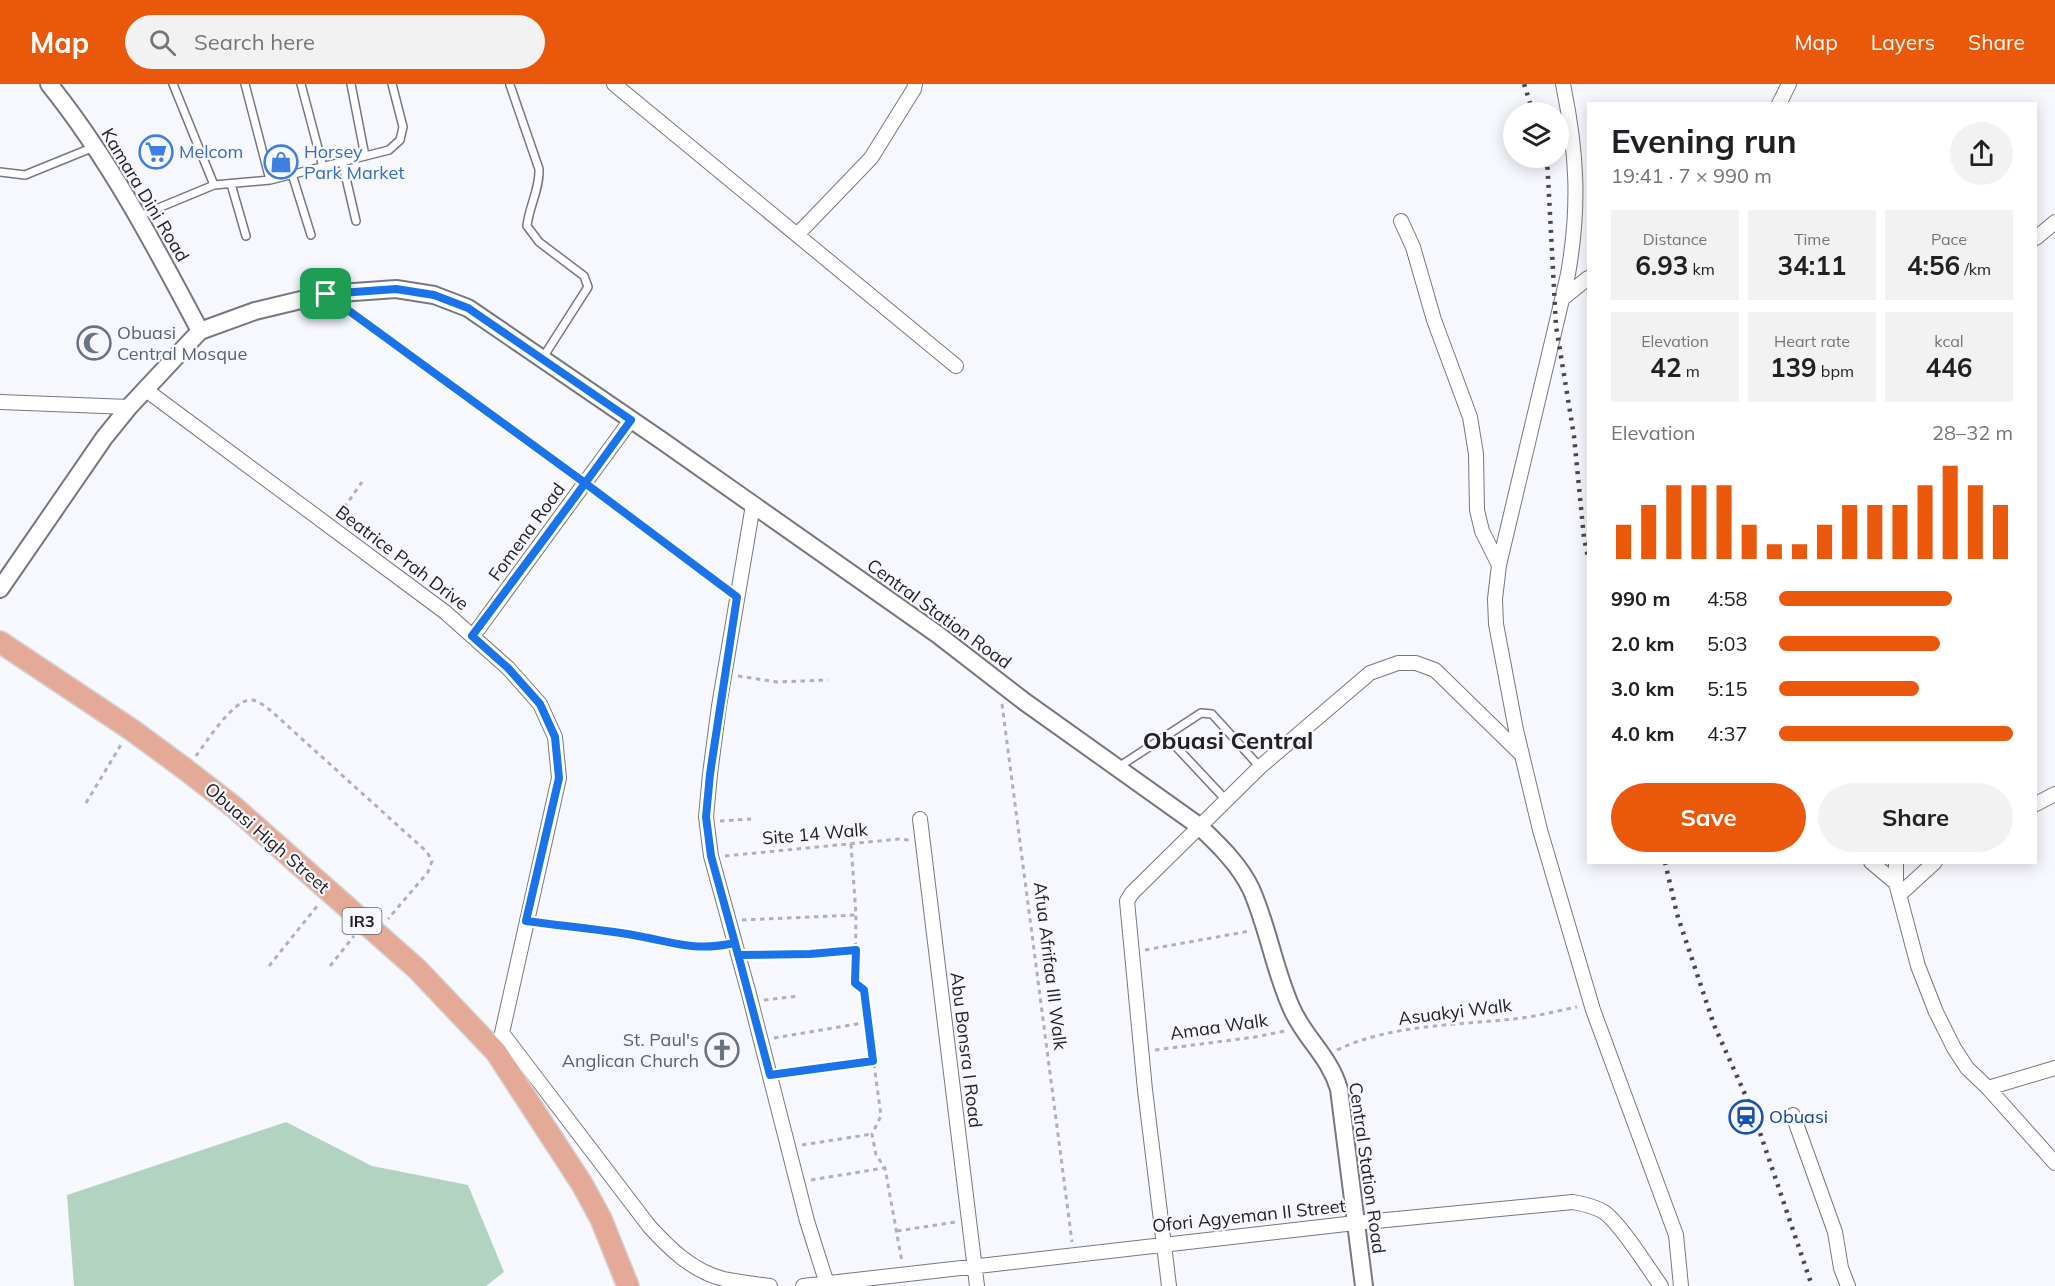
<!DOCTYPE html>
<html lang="en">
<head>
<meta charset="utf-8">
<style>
	body { margin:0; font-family:Mulish,sans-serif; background:#f2f2f2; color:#202124; height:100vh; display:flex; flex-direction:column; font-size:22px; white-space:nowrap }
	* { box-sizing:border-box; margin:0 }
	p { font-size:20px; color:#757577 }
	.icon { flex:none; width:33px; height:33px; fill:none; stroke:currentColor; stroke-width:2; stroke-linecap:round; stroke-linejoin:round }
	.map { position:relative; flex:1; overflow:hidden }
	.side { position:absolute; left:1587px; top:18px; width:450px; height:762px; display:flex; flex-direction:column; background:#fff; border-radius:0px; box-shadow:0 3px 15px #0003 }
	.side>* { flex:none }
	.tools { position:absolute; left:1503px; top:18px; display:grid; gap:12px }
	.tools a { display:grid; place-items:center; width:66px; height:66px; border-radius:50%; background:#fff; box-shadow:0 3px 15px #0003; font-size:30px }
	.pin { position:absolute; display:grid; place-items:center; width:51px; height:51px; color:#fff; margin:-26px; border-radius:12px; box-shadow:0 3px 9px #0006 }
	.round { display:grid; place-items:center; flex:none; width:63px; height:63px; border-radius:32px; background:#f2f2f2 }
	.head { display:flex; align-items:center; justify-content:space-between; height:102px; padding:0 24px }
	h1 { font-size:33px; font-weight:700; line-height:45px }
	.figures { display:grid; grid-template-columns:repeat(3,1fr); gap:9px; height:102px; padding:6px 24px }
	.figures div { display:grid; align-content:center; border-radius:0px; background:#f2f2f2; text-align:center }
	.figures b { font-size:26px; font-weight:700 }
	.figures small { font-size:16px; font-weight:400 }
	.figures p { font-size:16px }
	.chart { height:168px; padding:12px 24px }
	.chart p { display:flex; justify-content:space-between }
	.chart svg { width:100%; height:108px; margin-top:6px; stroke:#ea580c; stroke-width:6 }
	.action { display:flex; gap:12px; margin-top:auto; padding:12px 24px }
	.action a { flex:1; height:69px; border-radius:36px; background:#ea580c; color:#fff; font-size:24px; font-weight:700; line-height:69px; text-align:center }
	.action a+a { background:#f2f2f2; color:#202124 }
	ul { padding:0 24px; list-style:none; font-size:20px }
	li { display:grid; grid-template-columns:96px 72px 1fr; align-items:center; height:45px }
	li i { height:15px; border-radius:8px; background:#ea580c }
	header { display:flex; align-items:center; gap:36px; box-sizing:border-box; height:84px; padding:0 30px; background:#ea580c; color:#fff }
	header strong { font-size:28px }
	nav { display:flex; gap:33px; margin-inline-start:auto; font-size:21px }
	.search { width:420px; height:54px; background:#f2f2f2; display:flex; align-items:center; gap:15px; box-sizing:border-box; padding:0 21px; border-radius:33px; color:#757577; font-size:22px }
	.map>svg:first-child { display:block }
	.forest { fill:#b3d3c1 }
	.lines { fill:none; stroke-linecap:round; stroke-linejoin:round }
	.service-casing { stroke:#77787f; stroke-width:10 }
	.minor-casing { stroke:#77787f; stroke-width:16 }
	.tertiary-casing { stroke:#77787f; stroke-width:20 }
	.primary-casing { stroke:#d3d3d3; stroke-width:24 }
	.path { stroke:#b0b0b5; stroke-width:3; stroke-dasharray:4.5 4.5; stroke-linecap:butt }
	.service { stroke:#fff; stroke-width:7 }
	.minor { stroke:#fff; stroke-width:14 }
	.tertiary { stroke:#fff; stroke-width:16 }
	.primary { stroke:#e4aa97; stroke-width:21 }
	.rail { stroke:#49494c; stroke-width:4.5; stroke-dasharray:3 6; stroke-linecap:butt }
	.route-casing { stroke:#fff; stroke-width:12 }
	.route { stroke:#1a73e8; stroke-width:8 }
	.labels { text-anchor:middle; stroke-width:4.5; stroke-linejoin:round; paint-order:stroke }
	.shield { fill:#f7f8fe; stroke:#626266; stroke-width:1.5 }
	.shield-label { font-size:16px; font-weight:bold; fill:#222225 }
	.shop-label { font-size:18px; fill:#366cbe; stroke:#f7f8fe; text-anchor:start }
	.street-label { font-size:18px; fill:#222225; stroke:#f7f8fe }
	.worship-label { font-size:18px; fill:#5b616d; stroke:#f7f8fe; text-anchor:start }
	.transit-label { font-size:18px; fill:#164399; stroke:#f7f8fe; text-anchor:start }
	.district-label { font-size:24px; font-weight:bold; fill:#222225; stroke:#f7f8fe }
</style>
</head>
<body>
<header>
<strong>Map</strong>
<div class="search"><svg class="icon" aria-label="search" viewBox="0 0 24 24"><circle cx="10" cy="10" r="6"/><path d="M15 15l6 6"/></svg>Search here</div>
<nav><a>Map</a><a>Layers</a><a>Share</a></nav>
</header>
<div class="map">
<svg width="2055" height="1202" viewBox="0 0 2055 1202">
	<rect width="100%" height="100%" fill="#f7f8fe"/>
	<path class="forest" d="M286 1038 372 1082 468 1101 504 1188 486 1202H74L67 1111Z"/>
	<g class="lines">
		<defs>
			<path id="service" d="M245 0 270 96
				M301 0 323 83
				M351 0 365 72
				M510 1 539 85C540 105 529 122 527 142L539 158 584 192 588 203 542 275
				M342 77 356 137
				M0 88 25 91 94 63
				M292 90 311 151
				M231 100 246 152
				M214 101 270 96 389 66 400 56 403 43 392 0
				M139 132 214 101 173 0
				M1166 652 1226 716
				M1117 684 1201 629 1212 630 1260 683"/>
			<path id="minor" d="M614 0 956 282
				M1563 0C1577 68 1580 122 1568 190L1499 481 1495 515 1496 540 1516 646 1540 746 1593 926 1676 1151 1681 1202
				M1779 20 1789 0
				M1401 137 1413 163 1434 236 1470 333 1476 370 1477 426 1482 447 1499 481
				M797 151 871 74 914 5 915 0
				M2036 154 2055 138
				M1562 215 1588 194
				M146 306 445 528 508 584 540 620 555 653 559 694 502 949 496 968
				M0 318 129 323
				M753 421 719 622 710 690 706 733 711 772 749 910 807 1137 827 1200
				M473 552 631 336
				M2036 720 2055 710
				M920 735 977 1202
				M1871 778 1896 799
				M1896 778V799L1918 882 1936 928 1954 964 1967 984 1988 1004 2055 1079
				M1899 811 1935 778
				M502 949 649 1142C669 1164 693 1188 724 1195 739 1198 755 1200 770 1202
				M1988 1004 2055 984
				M1793 1031 1835 1148 1841 1184 1848 1202
				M803 1202 1355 1139 1573 1118C1584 1120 1594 1122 1604 1128 1621 1140 1648 1184 1661 1202
				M1169 1202 1145 1006 1127 817 1132 809 1260 683 1370 589 1398 579H1416L1435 586 1521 670"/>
			<path id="tertiary" d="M49 0C110 76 155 162 200 247
				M0 505 104 354 129 323 200 247 255 227 326 210 396 205 434 211 468 224 661 356 937 550 1025 618 1199 742C1218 760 1239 780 1251 805 1268 843 1274 885 1291 923 1304 954 1329 971 1339 1005L1364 1202"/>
			<path id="primary" d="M0 558 132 646 185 685 234 723 417 885 496 968 582 1100 601 1135 628 1202"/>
		</defs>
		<use href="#service" class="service-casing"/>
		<use href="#minor" class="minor-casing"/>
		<use href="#tertiary" class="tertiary-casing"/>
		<use href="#primary" class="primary-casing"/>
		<path class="path" d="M347 226 574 391
			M596 407 726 504
			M339 431 362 398
			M738 592 777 598 828 596
			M1002 620 1072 1158
			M196 672C206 658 232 618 249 616 257 615 264 622 270 626L427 768 432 777 428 788 388 835
			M86 719 122 659
			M720 737 751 735
			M851 760 856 831 855 899 864 906 881 1032 872 1050 876 1071 885 1084 902 1178
			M725 772 899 755 909 756
			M742 836 856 831
			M540 839 634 851 686 863 721 862
			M1145 866 1250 847
			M752 871 810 870 856 866
			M269 882 318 821
			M330 882 354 852
			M764 916 799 912
			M774 954 868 938
			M1155 966 1255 953 1285 947
			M1337 966C1388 941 1457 941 1513 935 1535 933 1556 927 1577 923
			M783 989 873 977
			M802 1061 872 1050
			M811 1096 884 1084
			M897 1147 956 1138"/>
		<use href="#service" class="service"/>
		<use href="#minor" class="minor"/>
		<use href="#tertiary" class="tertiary"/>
		<use href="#primary" class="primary"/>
		<path class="rail" d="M1524 0 1533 28
			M1547 74 1556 242 1574 352 1584 454 1588 473
			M1665 778 1677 830 1714 941 1753 1028 1812 1202"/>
	</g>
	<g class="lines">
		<defs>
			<path id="route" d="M326 210 585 399 737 513 710 690 706 733 711 772 735 859C747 903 758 947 770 991L873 977 864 906 855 899 856 866 810 870 738 871 735 859C693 868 673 858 633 851 598 845 562 842 526 837L559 694 555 653 540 620 508 584 472 552C526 480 579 408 631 336L468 224 434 211 396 205 326 210"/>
		</defs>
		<use href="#route" class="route-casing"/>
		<use href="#route" class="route"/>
	</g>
	<defs>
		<symbol id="supermarket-ring" viewBox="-11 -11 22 22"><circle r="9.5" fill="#f7f8fe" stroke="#3f7fe0" stroke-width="1.5"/><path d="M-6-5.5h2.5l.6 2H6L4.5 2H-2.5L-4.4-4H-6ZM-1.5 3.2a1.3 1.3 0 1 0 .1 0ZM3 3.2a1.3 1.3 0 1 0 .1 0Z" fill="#3f7fe0"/></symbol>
		<symbol id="shop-ring" viewBox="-11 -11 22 22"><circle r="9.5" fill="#f7f8fe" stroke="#3f7fe0" stroke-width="1.5"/><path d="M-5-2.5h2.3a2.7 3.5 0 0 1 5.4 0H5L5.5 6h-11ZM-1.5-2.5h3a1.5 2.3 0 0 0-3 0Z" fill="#3f7fe0"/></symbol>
		<symbol id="mosque-ring" viewBox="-11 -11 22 22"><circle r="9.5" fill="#f7f8fe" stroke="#6b7280" stroke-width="1.5"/><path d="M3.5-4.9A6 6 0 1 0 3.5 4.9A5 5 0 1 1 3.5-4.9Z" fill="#6b7280"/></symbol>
		<symbol id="church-ring" viewBox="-11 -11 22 22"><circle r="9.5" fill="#f7f8fe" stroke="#6b7280" stroke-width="1.5"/><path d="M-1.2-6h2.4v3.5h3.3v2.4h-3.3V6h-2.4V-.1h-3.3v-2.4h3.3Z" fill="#6b7280"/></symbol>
		<symbol id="station-ring" viewBox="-11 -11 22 22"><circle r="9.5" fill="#f7f8fe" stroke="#1a4fb4" stroke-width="1.5"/><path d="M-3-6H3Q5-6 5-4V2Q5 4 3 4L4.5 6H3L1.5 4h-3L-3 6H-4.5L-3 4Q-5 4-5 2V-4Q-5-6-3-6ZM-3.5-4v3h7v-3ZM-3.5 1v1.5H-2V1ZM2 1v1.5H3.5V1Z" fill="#1a4fb4"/></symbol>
	</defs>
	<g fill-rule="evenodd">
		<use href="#supermarket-ring" x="137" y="49" width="38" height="38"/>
		<use href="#shop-ring" x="262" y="59" width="38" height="38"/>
		<use href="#mosque-ring" x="75" y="240" width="38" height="38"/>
		<use href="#church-ring" x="703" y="947" width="38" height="38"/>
		<use href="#station-ring" x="1727" y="1014" width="38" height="38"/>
	</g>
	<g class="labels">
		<rect class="shield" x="342.5" y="824" width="39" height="26" rx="4.5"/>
		<g class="shield-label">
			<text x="362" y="843">IR3</text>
		</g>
		<g class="shop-label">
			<text x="179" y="74">Melcom</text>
			<text x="304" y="74">Horsey<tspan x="304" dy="21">Park Market</tspan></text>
		</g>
		<g class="street-label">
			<text transform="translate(145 111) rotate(59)" y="6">Kamara Dini Road</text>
			<text transform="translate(527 448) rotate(-54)" y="6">Fomena Road</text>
			<text transform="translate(402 474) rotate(37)" y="6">Beatrice Prah Drive</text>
			<text transform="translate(939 530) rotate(36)" y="6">Central Station Road</text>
			<text transform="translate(815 750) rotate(-5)" y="6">Site 14 Walk</text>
			<text transform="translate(267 754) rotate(41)" y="6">Obuasi High Street</text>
			<text transform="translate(1050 882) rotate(83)" y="6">Afua Afrifaa III Walk</text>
			<text transform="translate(1455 928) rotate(-7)" y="6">Asuakyi Walk</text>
			<text transform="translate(1219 943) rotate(-8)" y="6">Amaa Walk</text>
			<text transform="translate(966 966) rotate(83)" y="6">Abu Bonsra I Road</text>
			<text transform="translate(1367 1084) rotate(82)" y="6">Central Station Road</text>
			<text transform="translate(1249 1132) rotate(-6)" y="6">Ofori Agyeman II Street</text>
		</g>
		<g class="worship-label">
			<text x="117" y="255">Obuasi<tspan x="117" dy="21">Central Mosque</tspan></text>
			<text x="699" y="962" text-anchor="end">St. Paul's<tspan x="699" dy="21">Anglican Church</tspan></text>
		</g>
		<g class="transit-label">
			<text x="1769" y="1039">Obuasi</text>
		</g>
		<g class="district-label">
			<text x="1228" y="665">Obuasi Central</text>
		</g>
	</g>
</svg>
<div class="tools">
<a><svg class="icon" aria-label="layers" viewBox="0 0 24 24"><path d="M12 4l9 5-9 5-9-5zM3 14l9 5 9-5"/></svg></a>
</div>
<div class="pin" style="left:326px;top:210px;background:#1e9e55"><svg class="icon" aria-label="arrive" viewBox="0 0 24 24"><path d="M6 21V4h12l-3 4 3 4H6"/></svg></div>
<section class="side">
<div class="head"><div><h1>Evening run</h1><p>19:41 · 7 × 990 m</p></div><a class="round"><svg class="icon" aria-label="share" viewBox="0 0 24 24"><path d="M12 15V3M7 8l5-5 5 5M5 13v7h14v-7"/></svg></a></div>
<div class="figures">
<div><p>Distance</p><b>6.93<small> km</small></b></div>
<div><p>Time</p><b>34:11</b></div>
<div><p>Pace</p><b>4:56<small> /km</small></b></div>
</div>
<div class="figures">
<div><p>Elevation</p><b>42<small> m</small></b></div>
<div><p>Heart rate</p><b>139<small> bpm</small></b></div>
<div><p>kcal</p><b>446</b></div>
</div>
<div class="chart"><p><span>Elevation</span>28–32 m</p>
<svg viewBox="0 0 160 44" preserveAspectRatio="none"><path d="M5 44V30M15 44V22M25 44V14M35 44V14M45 44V14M55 44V30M65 44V38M75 44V38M85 44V30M95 44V22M105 44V22M115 44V22M125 44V14M135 44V6M145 44V14M155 44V22"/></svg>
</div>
<ul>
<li><b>990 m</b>4:58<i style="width:74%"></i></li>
<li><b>2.0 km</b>5:03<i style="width:69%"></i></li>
<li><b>3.0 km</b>5:15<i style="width:60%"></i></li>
<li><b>4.0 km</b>4:37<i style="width:100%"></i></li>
</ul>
<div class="action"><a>Save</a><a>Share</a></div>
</section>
</div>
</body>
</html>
